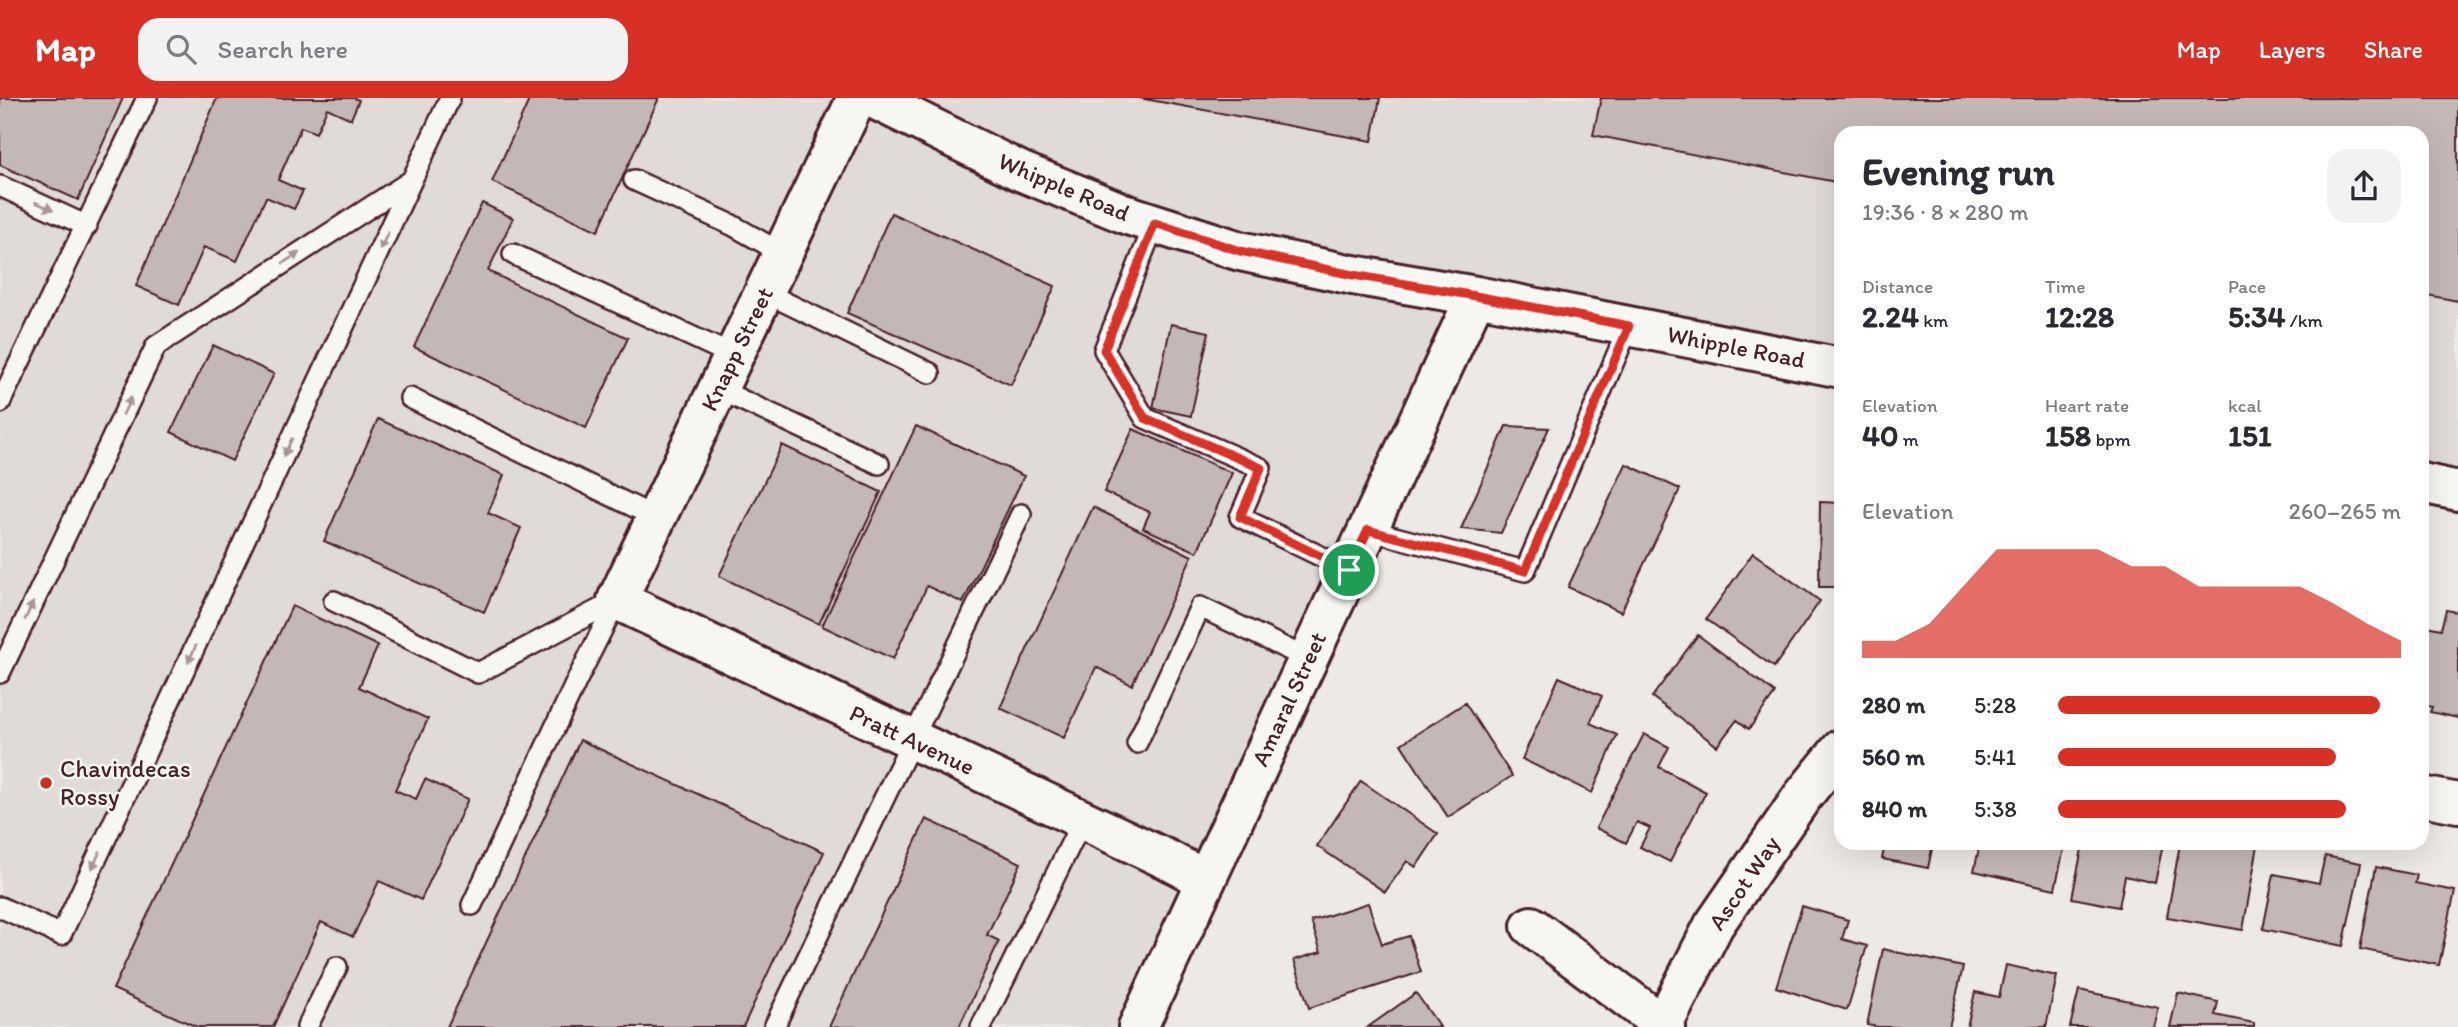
<!DOCTYPE html>
<html lang="en">
<head>
<meta charset="utf-8">
<style>
	body { margin:0; font-family:Itim,sans-serif; background:#f2f2f3; color:#2b2b33; height:100vh; display:flex; flex-direction:column; font-size:26px; white-space:nowrap }
	* { box-sizing:border-box; margin:0 }
	p { font-size:23px; color:#7c7c81 }
	.icon { flex:none; width:38px; height:38px; fill:none; stroke:currentColor; stroke-width:2; stroke-linecap:round; stroke-linejoin:round }
	.map { position:relative; flex:1; overflow:hidden }
	.sheet { position:absolute; left:1834px; top:28px; width:595px; height:724px; display:flex; flex-direction:column; background:#fff; border-radius:21px; box-shadow:0 7px 28px #0002 }
	.sheet>* { flex:none }
	.pin { position:absolute; display:grid; place-items:center; width:60px; height:60px; color:#fff; margin:-30px; border:4px solid #fff; border-radius:50%; box-shadow:0 2px 7px #0007 }
	.round { display:grid; place-items:center; flex:none; width:74px; height:74px; border-radius:21px; background:#f2f2f3 }
	.overview { display:flex; align-items:center; justify-content:space-between; height:119px; padding:0 28px }
	h1 { font-size:38px; font-weight:800; line-height:52px }
	.stats { display:grid; grid-template-columns:repeat(3,1fr); gap:10px; height:119px; padding:7px 28px }
	.stats div { display:grid; align-content:center }
	.stats b { font-size:30px; font-weight:800 }
	.stats small { font-size:19px; font-weight:400 }
	.stats p { font-size:19px }
	.chart { height:196px; padding:14px 28px }
	.chart p { display:flex; justify-content:space-between }
	.chart svg { width:100%; height:126px; margin-top:7px; fill:#d93025; opacity:.7 }
	ul { padding:0 28px; list-style:none; font-size:23px }
	li { display:grid; grid-template-columns:112px 84px 1fr; align-items:center; height:52px }
	li i { height:18px; border-radius:9px; background:#d93025 }
	header { display:flex; align-items:center; gap:42px; box-sizing:border-box; height:98px; padding:0 35px; background:#d93025; color:#fff }
	header strong { font-size:33px }
	nav { display:flex; gap:38px; margin-inline-start:auto; font-size:24px }
	.search { width:490px; height:63px; background:#f2f2f3; display:flex; align-items:center; gap:18px; box-sizing:border-box; padding:0 24px; border-radius:21px; color:#7c7c81; font-size:26px }
	.map>svg:first-child { display:block }
	.built { fill:#e0dad8 }
	.building { fill:#c4b7b7; stroke:#4a1f2b; stroke-width:2 }
	.lines { fill:none; stroke-linecap:round; stroke-linejoin:round }
	.lane-casing { stroke:#4a1f2b; stroke-width:24 }
	.street-casing { stroke:#4a1f2b; stroke-width:44 }
	.secondary-casing { stroke:#4a1f2b; stroke-width:44 }
	.lane { stroke:#f6f6f2; stroke-width:19 }
	.street { stroke:#f6f6f2; stroke-width:38 }
	.secondary { stroke:#f6f6f2; stroke-width:38 }
	.oneway { fill:#a99598 }
	.route-casing { stroke:#fff; stroke-width:14 }
	.route { stroke:#d93025; stroke-width:9 }
	.poi-dot { fill:#c8321e; stroke:#f6f6f2; stroke-width:2.5 }
	.labels { text-anchor:middle; stroke-width:5; stroke-linejoin:round; paint-order:stroke }
	.street-label { font-size:24px; fill:#4a1f2b; stroke:#f6f6f2 }
	.poi-label { font-size:24px; fill:#4a1f2b; stroke:#f6f6f2; text-anchor:start }
</style>
</head>
<body>
<header>
<strong>Map</strong>
<div class="search"><svg class="icon" aria-label="search" viewBox="0 0 24 24"><circle cx="10" cy="10" r="6"/><path d="M15 15l6 6"/></svg>Search here</div>
<nav><a>Map</a><a>Layers</a><a>Share</a></nav>
</header>
<div class="map">
<svg width="2458" height="929" viewBox="0 0 2458 929">
	<rect width="100%" height="100%" fill="#ece9e6"/>
	<filter id="ink" filterUnits="userSpaceOnUse"><feTurbulence type="fractalNoise" baseFrequency=".0143" numOctaves="2"/><feDisplacementMap in="SourceGraphic" scale="14" xChannelSelector="R" yChannelSelector="G"/><feConvolveMatrix kernelMatrix="1 2 1 2 8 2 1 2 1" color-interpolation-filters="sRGB"/></filter>
	<g filter="url(#ink)">
		<path class="built" d="M0 0H2458V392L2422 385V35H1841V270L1476 198 1138 929H0Z"/>
		<path class="building" d="M0 0H123L78 102 0 67Z
			M217 0H354L359 2 351 21 327 10 316 35 301 29 278 82 303 93 294 111 266 99 237 163 204 149 179 207 136 188Z
			M530 0H659L598 133 492 84Z
			M1139 0H1380L1372 43Z
			M1601 0H2458V203L2422 196V35H1841V85L1593 37Z
			M482 105 513 120 488 173 628 240 586 330 414 249Z
			M891 115 1055 188 1011 287 847 215Z
			M1171 226 1209 234 1191 318 1153 310Z
			M213 247 274 276 232 363 171 334Z
			M378 321 504 377 488 415 521 430 484 514 324 443Z
			M916 328 1024 378 963 505 927 488 893 561 822 528Z
			M1506 328 1549 330 1501 435 1461 431Z
			M1133 331 1232 375 1197 454 1143 430 1150 414 1104 394Z
			M782 347 881 394 819 526 719 478Z
			M1626 366 1680 391 1621 514 1568 489Z
			M1820 404 1841 405V489H1819Z
			M1093 409 1192 458 1132 587 1096 569 1064 640 1000 610Z
			M1753 455 1820 503 1774 569 1706 521Z
			M292 508 378 548 359 589 428 621 395 692 416 701 425 681 468 701 421 802 379 783 353 839 321 824 273 929H197L113 891Z
			M2446 512 2458 514V620L2430 614 2432 609 2422 607V527L2441 531Z
			M1698 537 1775 595 1749 631 1737 622 1717 648 1652 599Z
			M1559 579 1602 598 1590 625 1617 637 1592 695 1522 661Z
			M1465 605 1512 678 1448 719 1401 646Z
			M1644 636 1669 649 1659 669 1706 694 1670 764 1640 749 1650 730 1637 724 1626 745 1596 730Z
			M580 642 824 754 743 929H447Z
			M1361 683 1438 736 1416 769 1407 763 1385 794 1317 748Z
			M926 721 1021 765 987 837 999 843 959 929H829Z
			M1885 746H1933L1928 770 1882 761Z
			M1980 746H2065L2055 791 1974 773Z
			M2083 746H2163L2155 785 2125 778 2119 809 2072 800Z
			M2180 746 2258 747 2243 832 2167 819Z
			M2325 758 2361 765 2343 848 2263 831 2274 776 2319 785Z
			M2376 769 2417 777 2415 785 2455 793 2439 867 2360 851Z
			M1368 805 1382 846 1409 838 1421 874 1309 910 1294 862 1321 854 1311 823Z
			M1802 808 1848 822 1842 841 1867 848 1847 912 1776 889Z
			M1883 851 1963 869 1949 929H1878L1867 927Z
			M2006 867 2057 878 2046 929H1967L1975 894 1999 899Z
			M2079 892 2158 909 2153 929H2070Z
			M1416 895 1440 929H1368Z
			M2178 895 2218 904 2215 917 2254 925V929H2170Z"/>
		<g class="lines">
			<defs>
				<path id="lane" d="M634 82 732 127 782 155
					M0 88 87 128
					M1155 125 1104 252 1145 320 1261 370 1240 419 1349 472
					M513 156 734 258
					M764 194 930 275
					M718 291 879 366
					M410 300 657 420
					M0 305 147 0
					M1368 432 1525 473 1629 228
					M334 503 478 575 617 502
					M0 575 156 248 412 82
					M1137 645 1200 509 1308 561
					M472 807 577 582 617 502
					M0 809 61 837 450 0
					M307 929 337 869
					M774 929 1021 416
					M981 929 1082 723"/>
				<path id="street" d="M857 0 617 502 1168 762 1206 782
					M2422 698 2458 705
					M1531 828 1666 929
					M1662 929 1714 827 1802 699 1841 651"/>
				<path id="secondary" d="M872 0 1020 73 1128 117 1240 153 1353 177 1476 198 1841 270
					M2422 385 2458 393
					M1138 929 1476 198"/>
			</defs>
			<use href="#lane" class="lane-casing"/>
			<use href="#street" class="street-casing"/>
			<use href="#secondary" class="secondary-casing"/>
			<use href="#lane" class="lane"/>
			<use href="#street" class="street"/>
			<use href="#secondary" class="secondary"/>
		</g>
		<defs><path id="oneway-solid" d="M-6-.8H1V-3.2L6.5 0L1 3.2V.8H-6Z" transform="scale(1.75)"/></defs>
		<g class="oneway">
			<use href="#oneway-solid" transform="translate(44 108) rotate(24)"/>
			<use href="#oneway-solid" transform="translate(384 143) rotate(115)"/>
			<use href="#oneway-solid" transform="translate(291 160) rotate(-33)"/>
			<use href="#oneway-solid" transform="translate(127 308) rotate(-65)"/>
			<use href="#oneway-solid" transform="translate(288 349) rotate(115)"/>
			<use href="#oneway-solid" transform="translate(29 513) rotate(-65)"/>
			<use href="#oneway-solid" transform="translate(192 556) rotate(115)"/>
			<use href="#oneway-solid" transform="translate(96 762) rotate(115)"/>
		</g>
	</g>
	<g class="lines" filter="url(#ink)">
		<defs>
			<path id="route" d="M1155 125 1240 153 1353 177 1476 198 1629 228 1525 473 1368 432 1349 472 1240 419 1261 370 1145 320 1104 252Z"/>
		</defs>
		<use href="#route" class="route-casing"/>
		<use href="#route" class="route"/>
	</g>
	<circle class="poi-dot" cx="46" cy="685" r="7"/>
	<g class="labels">
		<g class="street-label">
			<text transform="translate(1064 89) rotate(23)" y="8">Whipple Road</text>
			<text transform="translate(1736 249) rotate(11)" y="8">Whipple Road</text>
			<text transform="translate(737 251) rotate(-64)" y="8">Knapp Street</text>
			<text transform="translate(1289 601) rotate(-65)" y="8">Amaral Street</text>
			<text transform="translate(912 642) rotate(25)" y="8">Pratt Avenue</text>
			<text transform="translate(1744 785) rotate(-56)" y="8">Ascot Way</text>
		</g>
		<g class="poi-label">
			<text x="60" y="679">Chavindecas<tspan x="60" dy="28">Rossy</tspan></text>
		</g>
	</g>
</svg>
<div class="pin" style="left:1349px;top:472px;background:#1e9e55"><svg class="icon" aria-label="arrive" viewBox="0 0 24 24"><path d="M6 21V4h12l-3 4 3 4H6"/></svg></div>
<section class="sheet">
<div class="overview"><div><h1>Evening run</h1><p>19:36 · 8 × 280 m</p></div><a class="round"><svg class="icon" aria-label="share" viewBox="0 0 24 24"><path d="M12 15V3M7 8l5-5 5 5M5 13v7h14v-7"/></svg></a></div>
<div class="stats">
<div><p>Distance</p><b>2.24<small> km</small></b></div>
<div><p>Time</p><b>12:28</b></div>
<div><p>Pace</p><b>5:34<small> /km</small></b></div>
</div>
<div class="stats">
<div><p>Elevation</p><b>40<small> m</small></b></div>
<div><p>Heart rate</p><b>158<small> bpm</small></b></div>
<div><p>kcal</p><b>151</b></div>
</div>
<div class="chart"><p><span>Elevation</span>260–265 m</p>
<svg viewBox="0 0 160 44" preserveAspectRatio="none"><path d="M0 44V38L10 38L20 32L30 19L40 6L50 6L60 6L70 6L80 12L90 12L100 19L110 19L120 19L130 19L140 25L150 32L160 38V44z"/></svg>
</div>
<ul>
<li><b>280 m</b>5:28<i style="width:94%"></i></li>
<li><b>560 m</b>5:41<i style="width:81%"></i></li>
<li><b>840 m</b>5:38<i style="width:84%"></i></li>
</ul>
</section>
</div>
</body>
</html>
